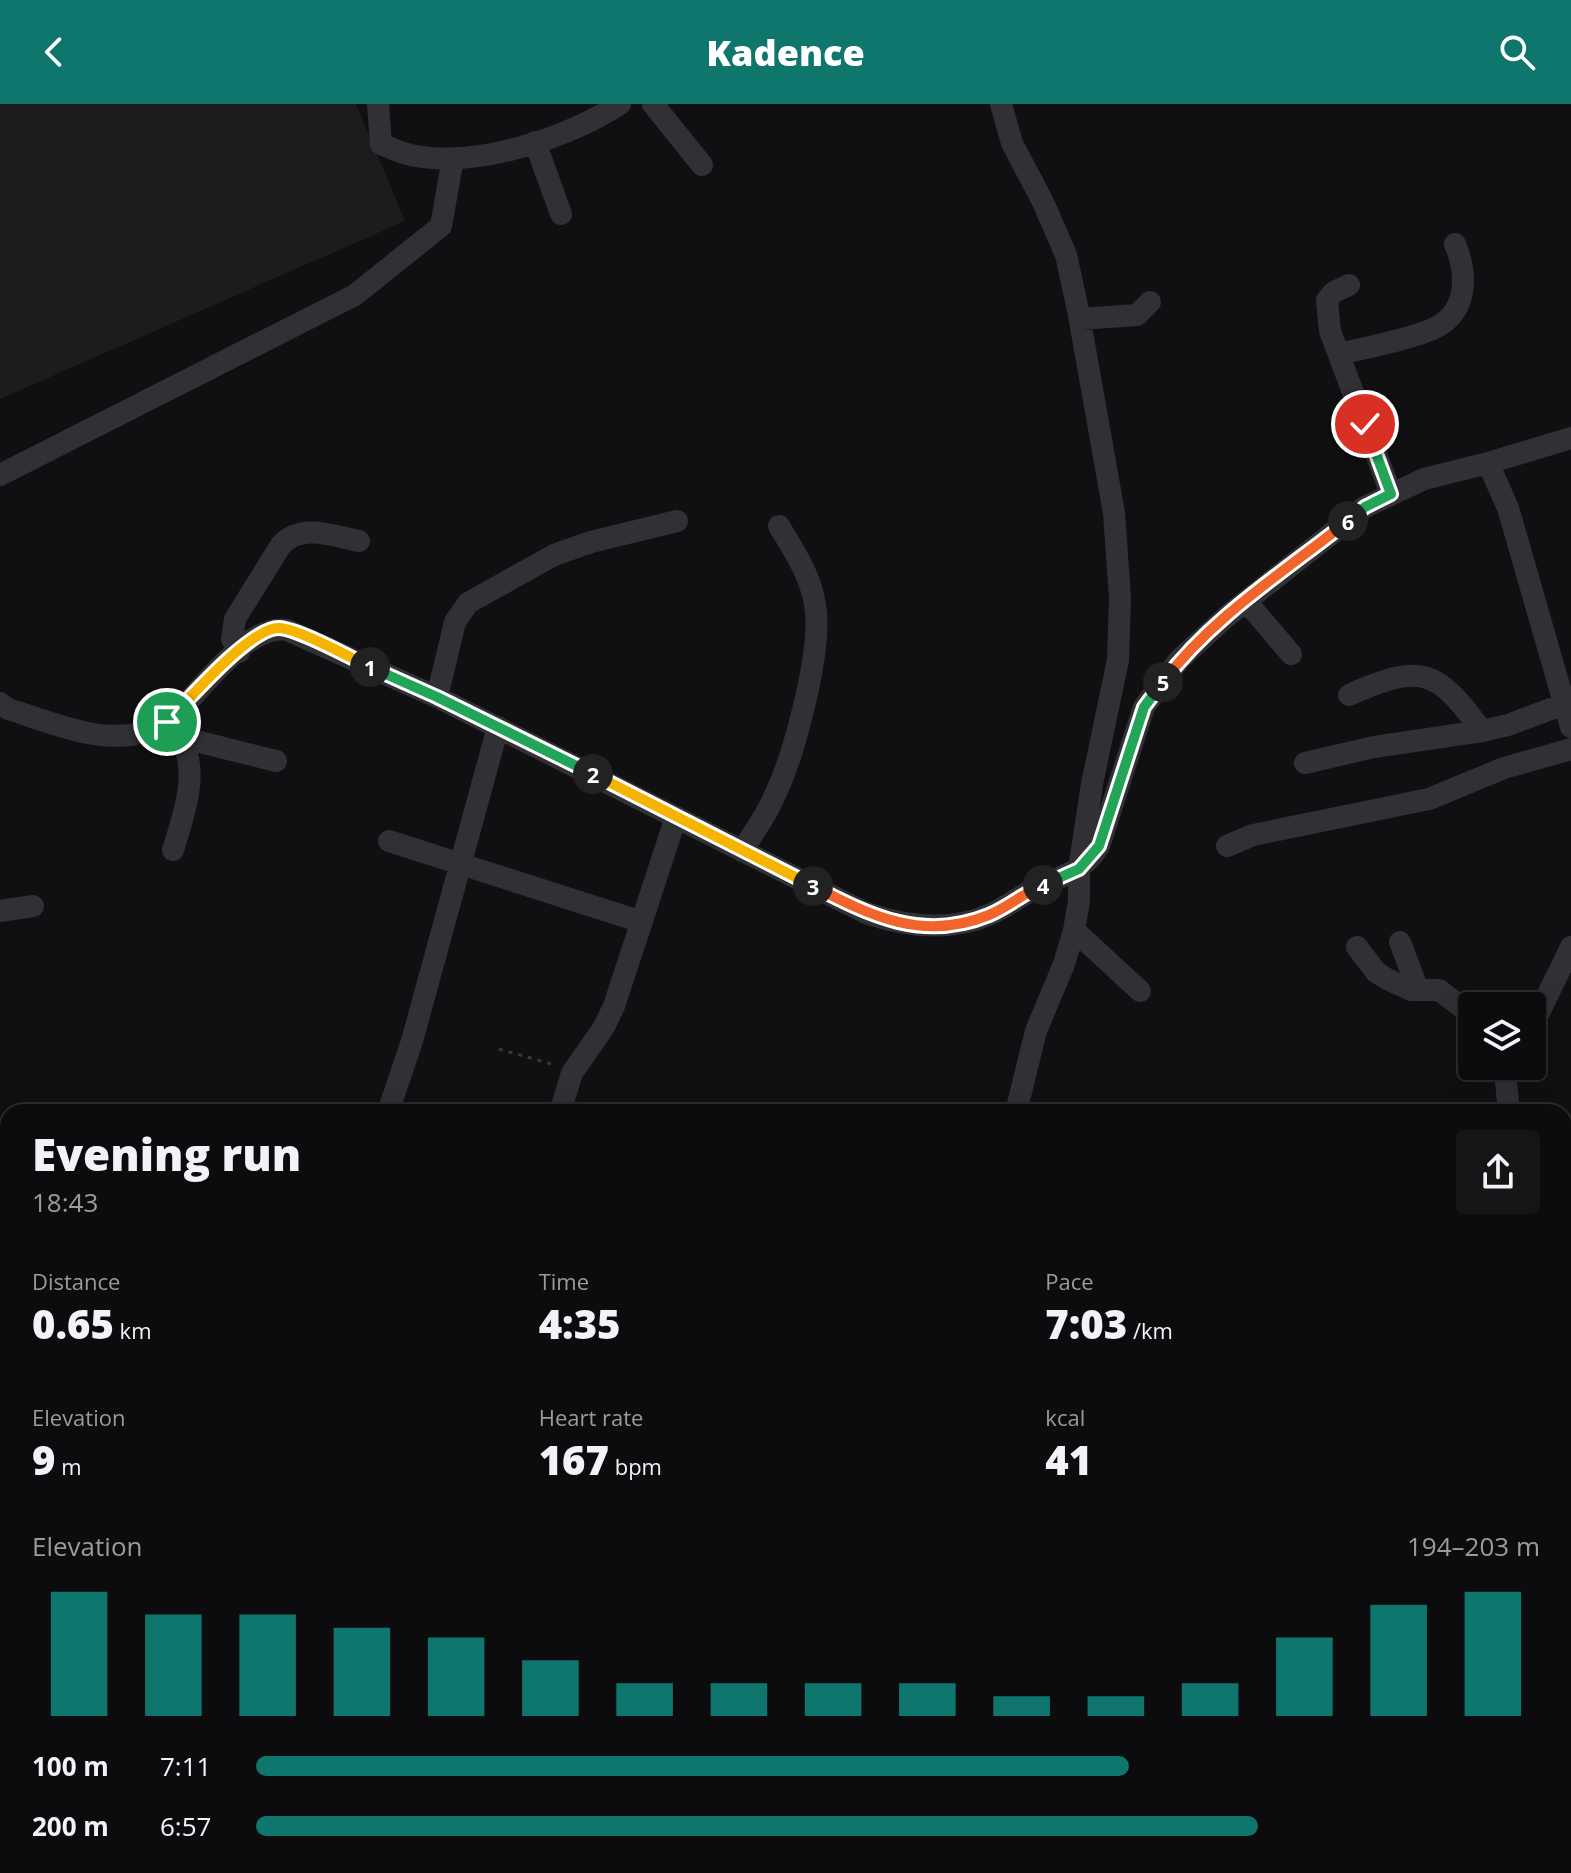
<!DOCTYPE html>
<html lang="en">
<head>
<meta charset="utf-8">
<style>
	body { margin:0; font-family:"Open Sans",sans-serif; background:#151416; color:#f1f3f6; height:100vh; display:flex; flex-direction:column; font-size:30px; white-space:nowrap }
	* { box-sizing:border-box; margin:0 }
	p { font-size:26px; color:#9a9b9d }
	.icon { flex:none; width:44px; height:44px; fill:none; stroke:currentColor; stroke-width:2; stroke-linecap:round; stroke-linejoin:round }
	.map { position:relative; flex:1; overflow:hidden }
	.side { position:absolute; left:0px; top:1000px; width:1572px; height:770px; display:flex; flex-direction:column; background:#0c0b0d; border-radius:24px 24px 0 0; box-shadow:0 4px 20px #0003,0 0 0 2px #2c2b2e }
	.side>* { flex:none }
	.buttons { position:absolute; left:1458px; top:888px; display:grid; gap:16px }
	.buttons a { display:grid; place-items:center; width:88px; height:88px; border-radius:8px; background:#0c0b0d; box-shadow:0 4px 20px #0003,0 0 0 2px #2c2b2e; font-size:40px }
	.pin { position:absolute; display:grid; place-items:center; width:68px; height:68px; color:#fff; margin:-34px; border:4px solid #fff; border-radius:50%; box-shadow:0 2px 8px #0007 }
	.km { position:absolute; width:40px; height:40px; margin:-20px; border-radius:50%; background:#222; color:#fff; font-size:22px; line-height:40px; text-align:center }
	.round { display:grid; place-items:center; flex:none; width:84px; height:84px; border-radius:8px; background:#151416 }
	.summary { display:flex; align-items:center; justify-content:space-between; height:136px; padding:0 32px }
	h1 { font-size:44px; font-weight:800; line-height:60px }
	.metrics { display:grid; grid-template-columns:repeat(3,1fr); gap:12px; height:136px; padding:8px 32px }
	.metrics div { display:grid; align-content:center }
	.metrics b { font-size:40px; font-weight:800 }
	.metrics small { font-size:22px; font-weight:400 }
	.metrics p { font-size:22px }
	.chart { height:224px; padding:16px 32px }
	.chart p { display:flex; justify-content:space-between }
	.chart svg { width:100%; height:144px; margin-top:8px; stroke:#0f766e; stroke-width:6 }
	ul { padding:0 32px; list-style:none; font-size:26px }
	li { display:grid; grid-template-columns:128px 96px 1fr; align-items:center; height:60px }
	li i { height:20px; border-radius:10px; background:#0f766e }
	header { display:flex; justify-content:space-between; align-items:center; height:104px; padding:0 32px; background:#0f766e; color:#fff; font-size:36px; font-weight:800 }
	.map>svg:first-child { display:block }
	.built { fill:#1c1c1d }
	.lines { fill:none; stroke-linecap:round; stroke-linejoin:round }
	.path { stroke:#37383c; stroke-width:3; stroke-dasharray:4 6; stroke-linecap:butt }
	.minor { stroke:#313135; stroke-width:22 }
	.split-1-casing { stroke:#fff; stroke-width:16 }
	.split-2-casing { stroke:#fff; stroke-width:16 }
	.split-3-casing { stroke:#fff; stroke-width:16 }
	.split-4-casing { stroke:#fff; stroke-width:16 }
	.split-5-casing { stroke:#fff; stroke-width:16 }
	.split-6-casing { stroke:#fff; stroke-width:16 }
	.split-7-casing { stroke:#fff; stroke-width:16 }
	.split-1 { stroke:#f5b400; stroke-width:10 }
	.split-2 { stroke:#22a559; stroke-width:10 }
	.split-3 { stroke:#f5b400; stroke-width:10 }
	.split-4 { stroke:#f0652b; stroke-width:10 }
	.split-5 { stroke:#22a559; stroke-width:10 }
	.split-6 { stroke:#f0652b; stroke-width:10 }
	.split-7 { stroke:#22a559; stroke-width:10 }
</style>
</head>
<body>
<header><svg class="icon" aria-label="back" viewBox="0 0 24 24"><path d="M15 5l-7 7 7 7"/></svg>Kadence<svg class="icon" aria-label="search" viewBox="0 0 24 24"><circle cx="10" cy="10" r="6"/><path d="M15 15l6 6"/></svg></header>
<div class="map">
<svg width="1571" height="1769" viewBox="0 0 1571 1769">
	<rect width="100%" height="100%" fill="#100f11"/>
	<path class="built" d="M0 0H356L405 117 0 295Z"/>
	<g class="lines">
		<path class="path" d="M499 945 555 961"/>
		<path class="minor" d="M378 0 381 40C391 44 401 49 411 51 475 65 567 34 620 0
			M653 0 702 61
			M1001 0 1012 39 1043 98 1066 151 1078 206 1114 409 1120 494 1118 556 1092 680 1079 765V797L1074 826 1064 860 1036 927 1016 1008
			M535 38 561 110
			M1349 181 1334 188 1327 196 1330 227 1391 390
			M1080 215 1137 211 1150 198
			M1339 250C1364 244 1423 233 1442 220 1469 201 1466 166 1455 140
			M1488 359 1508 404 1571 623
			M0 371 355 191 441 122 453 54
			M1246 497 1291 550
			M239 548 232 535 235 515 281 441C302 419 333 432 359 437
			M1349 591C1421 559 1436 564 1482 627
			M437 593 455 518 468 499 554 451 591 438 677 417
			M0 599 8 605C48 617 98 640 140 629 149 627 162 622 169 616 198 593 246 518 287 526L437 593 866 809C907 823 951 828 991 810 1006 803 1019 793 1034 785 1059 773 1084 768 1099 742L1144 603 1179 556 1226 513 1365 403 1424 375 1488 359 1571 334
			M162 620C168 625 177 629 181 636 200 668 183 713 173 746
			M180 633 276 657
			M1305 659 1374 643 1482 627 1508 621 1564 600
			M389 737 642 818
			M1227 742 1253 731 1429 695 1504 664 1571 645
			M742 747C753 729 766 712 774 693 794 652 823 545 815 501 811 472 794 447 779 422
			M0 807 33 802
			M1074 826 1140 887
			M1400 838 1418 886
			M1357 843 1376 868 1387 875 1411 886H1439L1472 911
			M1532 923 1571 843
			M1508 962 1506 978 1509 1008
			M388 1008 412 937 498 623
			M560 1008 572 969 604 923 614 902 676 713
			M1564 1099 1571 1103
			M1564 1185 1571 1178
			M819 1769 821 1762
			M839 1769H846
			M874 1769 880 1762"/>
	</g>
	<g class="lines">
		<defs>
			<path id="split-1" d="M167 618C188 596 251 523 279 524 299 525 349 553 370 563"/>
			<path id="split-2" d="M370 563 437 593 593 670"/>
			<path id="split-3" d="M593 670 813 782"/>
			<path id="split-4" d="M813 782C871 812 923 838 989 811 1008 803 1024 789 1043 781"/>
			<path id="split-5" d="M1043 781 1079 765 1099 742 1144 603 1163 578"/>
			<path id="split-6" d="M1163 578C1212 513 1285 467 1348 417"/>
			<path id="split-7" d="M1348 417 1365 403 1391 390 1365 320"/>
		</defs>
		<use href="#split-1" class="split-1-casing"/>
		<use href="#split-2" class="split-2-casing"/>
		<use href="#split-3" class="split-3-casing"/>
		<use href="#split-4" class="split-4-casing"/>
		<use href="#split-5" class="split-5-casing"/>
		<use href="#split-6" class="split-6-casing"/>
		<use href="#split-7" class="split-7-casing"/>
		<use href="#split-1" class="split-1"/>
		<use href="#split-2" class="split-2"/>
		<use href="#split-3" class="split-3"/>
		<use href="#split-4" class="split-4"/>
		<use href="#split-5" class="split-5"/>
		<use href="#split-6" class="split-6"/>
		<use href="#split-7" class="split-7"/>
	</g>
</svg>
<div class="buttons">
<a><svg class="icon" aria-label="layers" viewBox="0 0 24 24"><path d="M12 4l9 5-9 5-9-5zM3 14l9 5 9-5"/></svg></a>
</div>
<div class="pin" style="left:167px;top:618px;background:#1e9e55"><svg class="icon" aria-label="arrive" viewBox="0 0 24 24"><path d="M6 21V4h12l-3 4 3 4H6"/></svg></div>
<div class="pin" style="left:1365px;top:320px;background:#d93025"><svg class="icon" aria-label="check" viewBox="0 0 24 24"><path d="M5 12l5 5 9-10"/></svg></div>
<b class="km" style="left:370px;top:563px">1</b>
<b class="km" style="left:593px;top:670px">2</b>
<b class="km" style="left:813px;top:782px">3</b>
<b class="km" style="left:1043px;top:781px">4</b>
<b class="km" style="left:1163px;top:578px">5</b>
<b class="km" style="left:1348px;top:417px">6</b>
<section class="side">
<div class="summary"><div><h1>Evening run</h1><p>18:43</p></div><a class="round"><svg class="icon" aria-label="share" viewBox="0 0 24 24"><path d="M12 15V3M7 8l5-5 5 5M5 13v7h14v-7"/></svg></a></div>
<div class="metrics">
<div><p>Distance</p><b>0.65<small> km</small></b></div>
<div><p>Time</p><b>4:35</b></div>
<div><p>Pace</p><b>7:03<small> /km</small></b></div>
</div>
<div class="metrics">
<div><p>Elevation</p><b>9<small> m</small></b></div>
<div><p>Heart rate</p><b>167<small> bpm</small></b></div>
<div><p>kcal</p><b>41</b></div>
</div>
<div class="chart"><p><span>Elevation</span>194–203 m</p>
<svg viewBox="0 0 160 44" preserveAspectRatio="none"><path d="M5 44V6M15 44V13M25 44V13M35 44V17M45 44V20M55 44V27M65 44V34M75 44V34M85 44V34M95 44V34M105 44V38M115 44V38M125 44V34M135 44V20M145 44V10M155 44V6"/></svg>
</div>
<ul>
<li><b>100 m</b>7:11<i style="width:68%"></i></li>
<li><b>200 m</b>6:57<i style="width:78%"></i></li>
</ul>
</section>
</div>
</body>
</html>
